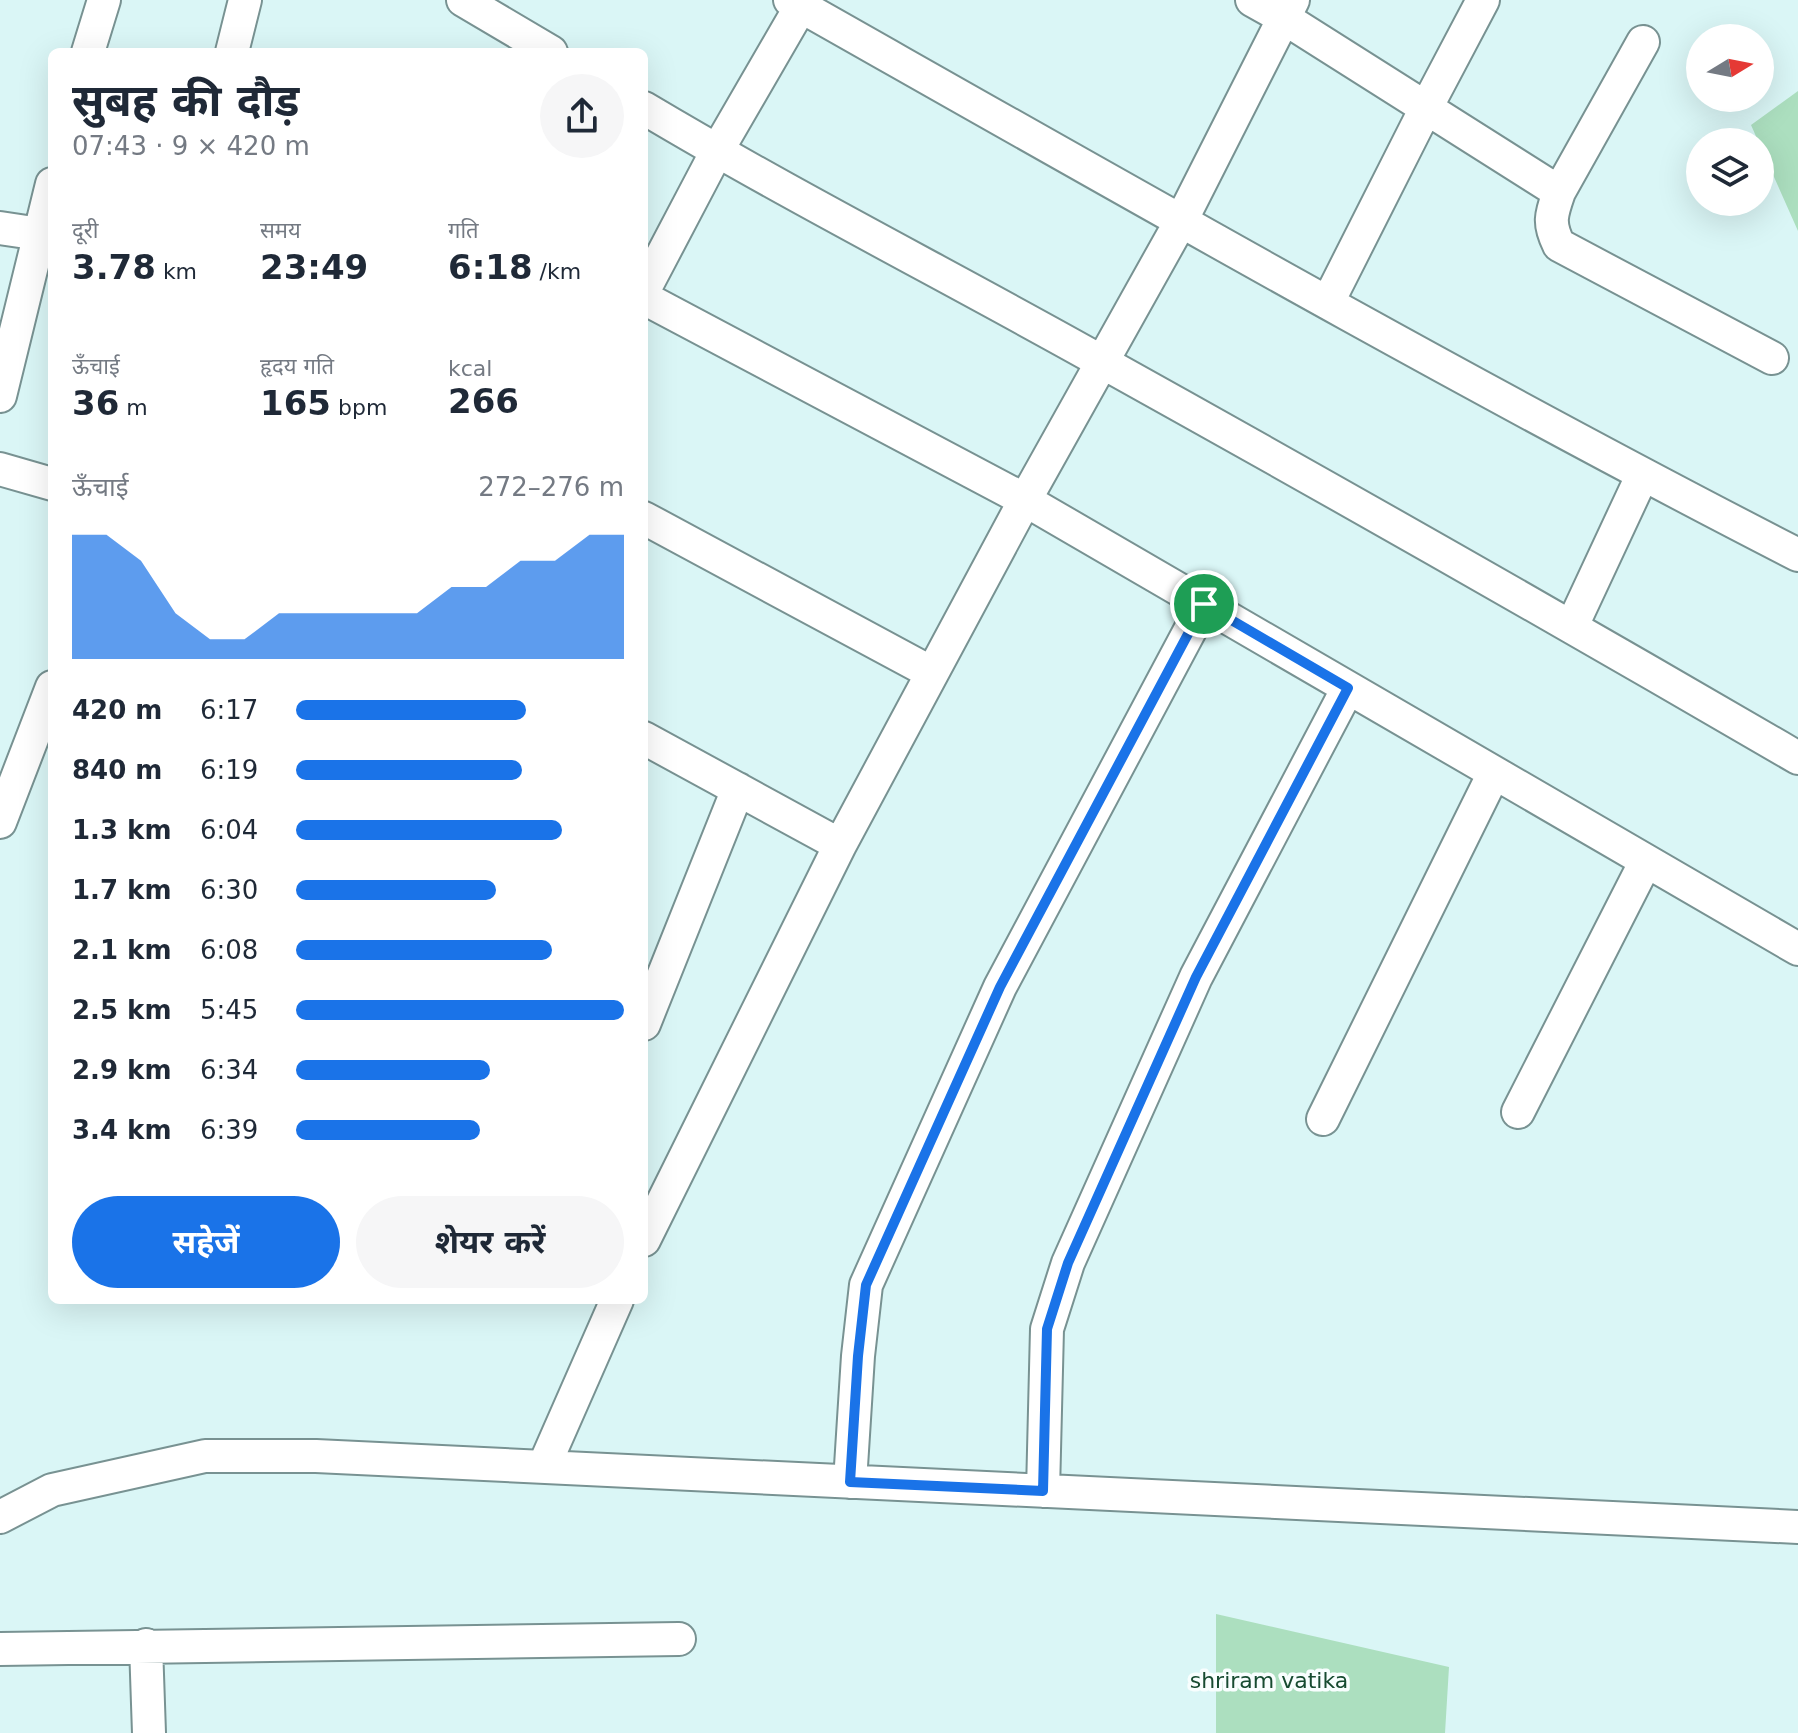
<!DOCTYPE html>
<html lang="hi">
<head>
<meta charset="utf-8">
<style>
	body { margin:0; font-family:"DejaVu Sans","Noto Sans Devanagari",sans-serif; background:#f6f6f7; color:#1f2937; height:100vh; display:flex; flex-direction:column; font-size:30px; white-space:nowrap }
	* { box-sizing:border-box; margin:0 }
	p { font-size:26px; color:#747a83 }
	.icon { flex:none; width:44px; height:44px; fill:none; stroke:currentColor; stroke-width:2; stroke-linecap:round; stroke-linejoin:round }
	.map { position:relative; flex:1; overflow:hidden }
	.side { position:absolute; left:48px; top:48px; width:600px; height:1256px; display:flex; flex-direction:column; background:#fff; border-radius:12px; box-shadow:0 8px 32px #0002 }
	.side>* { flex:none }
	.needle { width:52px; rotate:80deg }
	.tools { position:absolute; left:1686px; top:24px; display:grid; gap:16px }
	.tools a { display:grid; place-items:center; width:88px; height:88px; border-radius:50%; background:#fff; box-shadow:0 8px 32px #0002; font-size:40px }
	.pin { position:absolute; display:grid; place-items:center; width:68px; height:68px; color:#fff; margin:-34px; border:4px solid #fff; border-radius:50%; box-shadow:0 2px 8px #0007 }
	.round { display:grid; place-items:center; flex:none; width:84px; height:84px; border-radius:42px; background:#f6f6f7 }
	.summary { display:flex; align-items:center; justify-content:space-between; height:136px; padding:0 24px }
	h1 { font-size:44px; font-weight:700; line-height:60px }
	.metrics { display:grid; grid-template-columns:repeat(3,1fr); gap:12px; height:136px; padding:8px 24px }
	.metrics div { display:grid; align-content:center }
	.metrics b { font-size:34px; font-weight:700 }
	.metrics small { font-size:22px; font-weight:400 }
	.metrics p { font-size:22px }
	.chart { height:224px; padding:16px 24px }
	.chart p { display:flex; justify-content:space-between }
	.chart svg { width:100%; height:144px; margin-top:8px; fill:#1a73e8; opacity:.7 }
	.primary-button { display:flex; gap:16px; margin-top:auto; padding:16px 24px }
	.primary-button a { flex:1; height:92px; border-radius:48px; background:#1a73e8; color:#fff; font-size:32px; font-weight:700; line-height:92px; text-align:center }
	.primary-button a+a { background:#f6f6f7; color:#1f2937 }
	ul { padding:0 24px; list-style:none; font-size:26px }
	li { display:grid; grid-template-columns:128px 96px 1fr; align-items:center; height:60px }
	li i { height:20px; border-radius:10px; background:#1a73e8 }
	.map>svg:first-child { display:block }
	.green { fill:#acdfbf }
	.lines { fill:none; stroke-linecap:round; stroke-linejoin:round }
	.minor-casing { stroke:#789292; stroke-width:36 }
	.minor { stroke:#fff; stroke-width:32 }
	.route-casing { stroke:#fff; stroke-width:16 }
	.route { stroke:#1a73e8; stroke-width:10 }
	.labels { text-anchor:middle; stroke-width:7; stroke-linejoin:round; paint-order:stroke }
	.park-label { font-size:22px; fill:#174b31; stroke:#f8fefe }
</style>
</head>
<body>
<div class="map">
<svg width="1798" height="1733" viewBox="0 0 1798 1733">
	<rect width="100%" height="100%" fill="#daf6f6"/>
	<path class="green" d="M1798 91V231L1751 125Z
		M1216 1614 1449 1667 1445 1733H1216Z"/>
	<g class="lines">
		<defs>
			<path id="minor" d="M463 0 551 52
				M790 0C1124 189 1457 380 1798 555
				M1252 0 1284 18 1559 192
				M1643 42 1559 192C1551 215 1548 223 1559 245L1772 358
				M88 52 104 0
				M232 52 245 0
				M644 108C795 198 951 277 1104 363 1336 492 1568 624 1798 758
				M0 228 40 234
				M644 290 717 151 801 6
				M644 298 1025 500 1798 949
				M1328 302 1426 108 1483 0
				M0 396 52 184
				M0 469 52 484
				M644 518 932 673
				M1572 626 1642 476
				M644 738 840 845
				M0 822 52 687
				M644 1024 738 789
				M1518 1112 1646 861
				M1323 1119 1494 773
				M644 1240 840 845 1025 500 1181 221 1293 0
				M544 1466 617 1300
				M850 1482 858 1356 866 1285 1000 987 1204 604
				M1043 1491 1047 1329 1068 1263 1196 977 1348 688
				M0 1517 52 1490 205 1456H316L1798 1527
				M146 1645 149 1733
				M0 1649 679 1639"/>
		</defs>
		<use href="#minor" class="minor-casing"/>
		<use href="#minor" class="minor"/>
	</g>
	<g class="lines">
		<defs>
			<path id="route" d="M1204 604 1348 688 1196 977 1068 1263 1047 1329 1043 1491 850 1482 858 1356 866 1285 1000 987Z"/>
		</defs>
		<use href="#route" class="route-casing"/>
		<use href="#route" class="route"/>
	</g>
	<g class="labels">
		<g class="park-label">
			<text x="1269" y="1688">shriram vatika</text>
		</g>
	</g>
</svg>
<div class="tools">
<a><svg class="needle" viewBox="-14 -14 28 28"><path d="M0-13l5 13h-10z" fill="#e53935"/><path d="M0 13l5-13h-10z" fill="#747a83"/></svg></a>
<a><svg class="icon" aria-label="layers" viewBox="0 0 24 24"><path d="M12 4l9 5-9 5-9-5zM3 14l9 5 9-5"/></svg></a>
</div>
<div class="pin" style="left:1204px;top:604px;background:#1e9e55"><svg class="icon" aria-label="arrive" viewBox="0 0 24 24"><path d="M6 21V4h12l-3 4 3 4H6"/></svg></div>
<section class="side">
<div class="summary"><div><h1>सुबह की दौड़</h1><p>07:43 · 9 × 420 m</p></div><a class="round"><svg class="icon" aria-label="share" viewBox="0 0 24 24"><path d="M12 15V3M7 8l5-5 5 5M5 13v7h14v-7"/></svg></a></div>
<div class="metrics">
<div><p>दूरी</p><b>3.78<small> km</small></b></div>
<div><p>समय</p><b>23:49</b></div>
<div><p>गति</p><b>6:18<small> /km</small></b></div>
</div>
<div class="metrics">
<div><p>ऊँचाई</p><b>36<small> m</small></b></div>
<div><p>हृदय गति</p><b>165<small> bpm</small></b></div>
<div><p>kcal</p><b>266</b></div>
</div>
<div class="chart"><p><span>ऊँचाई</span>272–276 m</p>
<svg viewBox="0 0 160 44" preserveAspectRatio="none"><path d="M0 44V6L10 6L20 14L30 30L40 38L50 38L60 30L70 30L80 30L90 30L100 30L110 22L120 22L130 14L140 14L150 6L160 6V44z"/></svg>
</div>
<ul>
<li><b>420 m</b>6:17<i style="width:70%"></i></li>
<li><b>840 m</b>6:19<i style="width:69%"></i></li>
<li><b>1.3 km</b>6:04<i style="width:81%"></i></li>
<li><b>1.7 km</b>6:30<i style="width:61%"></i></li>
<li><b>2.1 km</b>6:08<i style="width:78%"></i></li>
<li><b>2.5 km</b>5:45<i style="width:100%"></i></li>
<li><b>2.9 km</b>6:34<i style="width:59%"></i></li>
<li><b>3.4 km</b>6:39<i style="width:56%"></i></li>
</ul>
<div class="primary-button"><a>सहेजें</a><a>शेयर करें</a></div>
</section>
</div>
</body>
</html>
